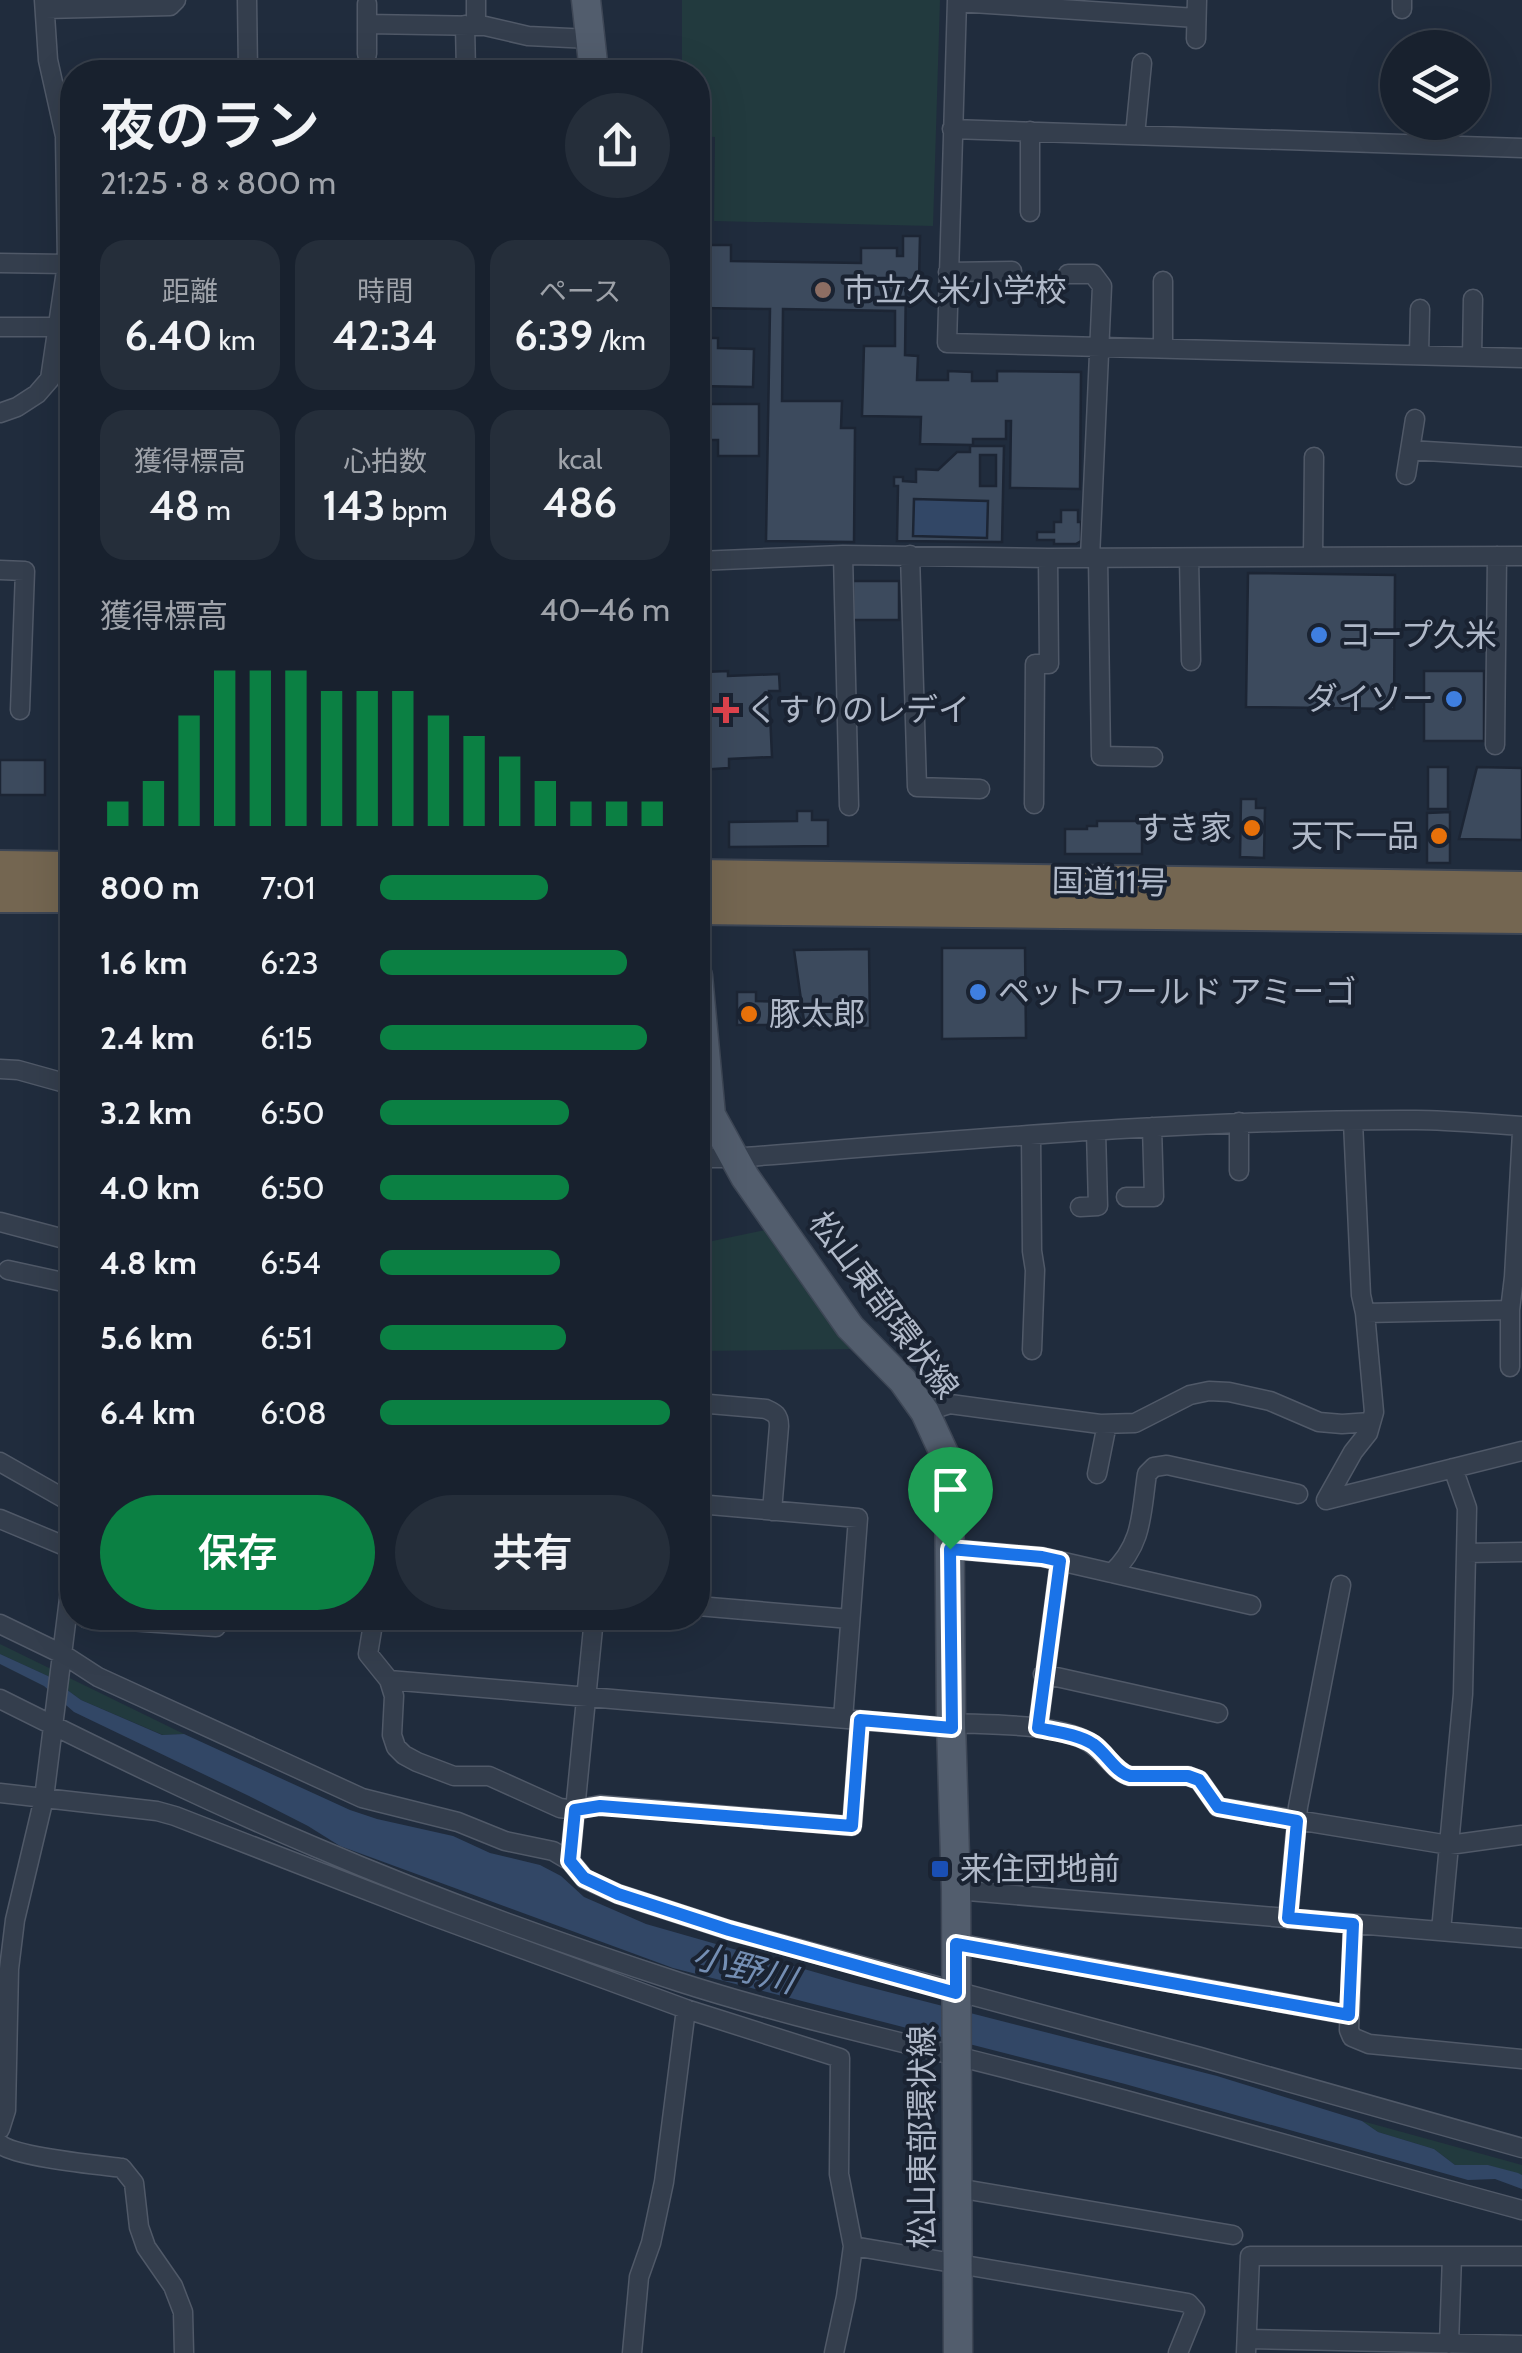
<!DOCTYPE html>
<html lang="ja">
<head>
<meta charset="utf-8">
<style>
	body { margin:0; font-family:Cabin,"Noto Sans JP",sans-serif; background:#252e3a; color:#f1f3f6; height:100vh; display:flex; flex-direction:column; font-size:38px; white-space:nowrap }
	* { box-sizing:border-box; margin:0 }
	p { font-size:32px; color:#9fa3aa }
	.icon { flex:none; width:55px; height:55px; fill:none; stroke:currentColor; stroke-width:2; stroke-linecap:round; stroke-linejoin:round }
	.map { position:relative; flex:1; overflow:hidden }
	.details { position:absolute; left:60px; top:60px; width:650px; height:1570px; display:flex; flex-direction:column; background:#18212e; border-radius:40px; box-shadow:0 10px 40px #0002,0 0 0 2px #363e4a }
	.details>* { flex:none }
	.fabs { position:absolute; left:1380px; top:30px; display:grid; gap:20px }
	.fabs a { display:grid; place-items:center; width:110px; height:110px; border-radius:50%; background:#18212e; box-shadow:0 10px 40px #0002,0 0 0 2px #363e4a; font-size:50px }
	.pin { position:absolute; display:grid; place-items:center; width:85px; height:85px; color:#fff; margin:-102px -42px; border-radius:50% 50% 50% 0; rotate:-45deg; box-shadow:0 0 10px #0007 }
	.pin .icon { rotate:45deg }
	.round { display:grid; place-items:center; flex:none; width:105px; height:105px; border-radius:52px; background:#252e3a }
	.overview { display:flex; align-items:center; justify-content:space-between; height:170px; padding:0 40px }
	h1 { font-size:55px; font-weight:600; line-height:75px }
	.figures { display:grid; grid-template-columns:repeat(3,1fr); gap:15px; height:170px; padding:10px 40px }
	.figures div { display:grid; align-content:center; border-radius:25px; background:#252e3a; text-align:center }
	.figures b { font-size:42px; font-weight:600 }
	.figures small { font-size:28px; font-weight:400 }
	.figures p { font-size:28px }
	.chart { height:280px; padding:20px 40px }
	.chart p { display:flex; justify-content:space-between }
	.chart svg { width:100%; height:180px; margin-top:10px; stroke:#0b8043; stroke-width:6 }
	.button { display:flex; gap:20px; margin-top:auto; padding:20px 40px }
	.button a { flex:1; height:115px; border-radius:60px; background:#0b8043; color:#fff; font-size:40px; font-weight:600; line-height:115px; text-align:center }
	.button a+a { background:#252e3a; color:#f1f3f6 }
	ul { padding:0 40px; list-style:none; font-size:32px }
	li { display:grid; grid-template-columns:160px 120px 1fr; align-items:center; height:75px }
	li i { height:25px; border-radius:12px; background:#0b8043 }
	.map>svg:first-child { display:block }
	.green { fill:#223a3e }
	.water { fill:#324766 }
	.building { fill:#3c4a5d; stroke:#1c2534; stroke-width:2.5; fill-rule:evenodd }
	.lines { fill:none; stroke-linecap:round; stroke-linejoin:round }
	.street-casing { stroke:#505968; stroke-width:21 }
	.primary-casing { stroke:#3e4756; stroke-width:31 }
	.highway-casing { stroke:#3d4655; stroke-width:36 }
	.street { stroke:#343e4d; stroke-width:18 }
	.primary { stroke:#525d6d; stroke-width:28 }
	.highway { stroke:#746651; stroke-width:32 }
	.route-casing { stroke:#fff; stroke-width:20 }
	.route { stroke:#1a73e8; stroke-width:12 }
	.education-dot { fill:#8d6e63; stroke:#1a2332; stroke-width:4 }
	.shop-dot { fill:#3f7fe0; stroke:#1a2332; stroke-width:4 }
	.health-dot { fill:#e0444e; stroke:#1a2332; stroke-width:4 }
	.food-dot { fill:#e8710a; stroke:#1a2332; stroke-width:4 }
	.transit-dot { fill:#1a4fb4; stroke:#1a2332; stroke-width:4 }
	.labels { text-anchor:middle; stroke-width:8; stroke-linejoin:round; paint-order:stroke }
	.poi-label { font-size:32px; fill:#b0b9c9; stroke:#1a2332; text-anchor:start }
	.street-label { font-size:32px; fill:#b0b9c9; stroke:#1a2332 }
	.water-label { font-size:35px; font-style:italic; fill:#748eb3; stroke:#1a2332 }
</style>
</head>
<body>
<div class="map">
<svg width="1522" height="2353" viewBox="0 0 1522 2353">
	<rect width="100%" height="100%" fill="#202c3d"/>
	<path class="green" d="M682 0H940L933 226 714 221 715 137 698 136V72H682Z
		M765 1230 827 1319 856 1349 698 1351V1244Z
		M0 1644 184 1734 163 1735 81 1700 48 1676 0 1654Z
		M1362 2121 1522 2165V2175L1488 2165H1455L1434 2149 1378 2132Z"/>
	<path class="water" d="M914 499 988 501 987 538 913 536Z
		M0 1654 48 1676 81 1700 162 1735 184 1734 350 1810 377 1819 453 1836 490 1853 540 1865 561 1876 584 1897 646 1924 853 1983 1217 2076 1362 2121 1378 2132 1434 2149 1455 2165H1488L1518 2173 1522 2175V2189L1495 2179 1468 2180 1125 2084 673 1968 340 1846 308 1826 249 1796 74 1712 44 1686 0 1664Z"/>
	<path class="building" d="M903 236H920L919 280H906L905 355 918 356 917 380H948V371L972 372V381H997V371L1081 372 1080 489 1010 488 1011 421H1006V439H973V445L920 444 921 417 862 416 864 346H895V311L783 309 782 401H842L841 428H855L854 542 766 541 770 309 702 308V338H718V348L754 349 753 387 698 386V245H731V261L861 263V248H897V256H903Z
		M698 404H759V456H718V440H701V495H698Z
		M970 446H1004L1002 542 897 541 898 486H894V477H903V481L916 482V469L938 470 957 452H970ZM980 455H996V486H980ZM914 499 988 501 987 538 913 536Z
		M1061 510H1078V522H1081V541L1076 544H1054V540H1037V532H1054V522H1061Z
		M1248 573 1395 575 1394 709 1246 707Z
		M853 581H899V620H853Z
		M728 671V676L779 674 780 691H769L772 757 729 759V768L698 770V681H703V672Z
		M1424 671H1484V741H1424Z
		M0 760H45V795H0Z
		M1428 767H1448V809H1428Z
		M1477 767 1522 768V840L1459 839Z
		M1241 799H1256V808H1265L1264 858 1240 857Z
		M797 811H812V820H828V846L729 847V822L797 821Z
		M1450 812V863H1427V813Z
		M1097 821H1142V854H1065V829H1087V826H1097Z
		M942 948H1025L1026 1038 942 1039Z
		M869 949 870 1028H805L794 950Z
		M737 992H756V1001L790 1002V1025H737Z"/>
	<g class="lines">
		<defs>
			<path id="street" d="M247 0 248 72
				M957 0 947 343 1522 358
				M1402 0V9
				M957 2 1196 18
				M367 4V54
				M45 9 170 6 176 0
				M367 24 485 26 528 36 590 39
				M465 25 466 72
				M476 26V0
				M1196 39 1197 0
				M952 129 1522 148
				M1135 135 1142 63
				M1030 212V131
				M0 263 67 264
				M948 272 1012 271
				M1068 274H1093L1102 286 1090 558
				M1163 281V349
				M0 327H58
				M1419 355 1420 309
				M1472 357 1473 299
				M0 413 17 407 37 394 50 379 67 264 65 136 48 60 44 0
				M1410 450 1522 457
				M1406 475 1415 419
				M843 555 849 806
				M910 555 917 787 980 789
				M1313 557 1314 457
				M1098 558 1101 756 1153 757
				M1189 558 1191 661
				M698 561 843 555 1048 558 1522 556
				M0 570 25 571 20 710
				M1495 745 1497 556
				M1034 804 1035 664H1049L1048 558
				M0 1069 18 1070 72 1085
				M1522 1132 1514 1277 1522 1278
				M1031 1135 1032 1251 1035 1270 1032 1350
				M698 1158H734C961 1140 1188 1119 1416 1120 1451 1120 1487 1124 1522 1126
				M1239 1171V1122
				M1126 1197H1154L1152 1127
				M1080 1207 1098 1206 1096 1131
				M0 1222 72 1241
				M8 1270 72 1284
				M1365 1313 1510 1310
				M1510 1367V1310L1514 1277
				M698 1403 766 1409C775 1413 779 1415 779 1426L772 1511
				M925 1412 950 1404 1100 1424 1135 1423 1190 1395 1209 1391 1229 1392 1270 1401 1319 1422 1342 1424 1371 1422
				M0 1462 72 1503
				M1097 1474 1107 1424
				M1326 1500 1353 1452 1368 1433 1374 1412 1365 1313 1361 1295 1353 1122
				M1326 1500 1522 1451
				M698 1504 858 1518 843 1719
				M0 1519 72 1549
				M950 1549 1042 1557 1251 1605
				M1466 1553 1522 1552
				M1112 1573C1143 1544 1141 1514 1147 1474L1154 1467 1167 1465 1298 1494
				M698 1606 850 1619
				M86 1618 216 1627
				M374 1618 368 1654 389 1680 394 1696 392 1735 396 1747 404 1755 417 1762 454 1776H489L560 1808 575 1810 600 1805 852 1826 860 1720
				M0 1624 64 1655 98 1677 362 1798 458 1822 505 1841 553 1851 570 1861 585 1879 618 1894 729 1930 1200 2057 1522 2148
				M1043 1674 1218 1713
				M389 1680 952 1728
				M0 1699C104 1751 208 1802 315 1847 434 1898 556 1942 679 1982 794 2019 913 2044 1031 2075 1195 2117 1358 2166 1522 2210
				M951 1723C989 1725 1054 1723 1087 1741 1104 1750 1114 1772 1130 1776H1188L1199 1780 1218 1807 1449 1845 1522 1835
				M1038 1728 1060 1561
				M0 1793 157 1811 175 1816 433 1916 686 2009 840 2058 839 2174 853 2246 846 2297 834 2353
				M570 1861 594 1618
				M956 1890 1522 1938
				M1288 1919 1298 1807 1341 1585
				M1353 1924 1349 2030 1352 2037 1369 2044 1522 2059
				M1441 1931 1463 1694 1467 1508 1453 1468
				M956 1943 1349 2015
				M0 2129 6 2110 9 1969 15 1920 44 1798 72 1575
				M0 2144C15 2157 98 2165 122 2168L134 2183 139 2227 146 2247 173 2286 183 2312 184 2353
				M957 2188 1233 2235
				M853 2246 1188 2303 1195 2311 1178 2353
				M1247 2339 1522 2345
				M1449 2344 1452 2256
				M632 2353 639 2277 651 2243 664 2182 686 2009
				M1246 2353 1250 2256H1522"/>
			<path id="primary" d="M586 0 594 72
				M698 976 711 1115 745 1177 850 1327 903 1381 925 1412 949 1464 951 1723 956 1890 958 2353"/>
			<path id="highway" d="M0 867 72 868
				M698 876 1522 888
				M0 896H72
				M698 908 1522 917"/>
		</defs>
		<use href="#street" class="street-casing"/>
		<use href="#primary" class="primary-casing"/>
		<use href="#highway" class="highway-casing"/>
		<use href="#street" class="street"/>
		<use href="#primary" class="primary"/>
		<use href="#highway" class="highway"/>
	</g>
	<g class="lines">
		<defs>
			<path id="route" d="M950 1549 1042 1557 1060 1561 1038 1728C1056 1732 1077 1734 1093 1744 1107 1754 1115 1772 1130 1776H1188L1199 1780 1218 1807 1297 1821 1288 1918 1353 1924 1349 2015 956 1944V1993L729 1930 618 1894 584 1878 570 1861 575 1810 600 1806 852 1826 860 1720 952 1728Z"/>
		</defs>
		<use href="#route" class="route-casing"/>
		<use href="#route" class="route"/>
	</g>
	<circle class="education-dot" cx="823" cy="290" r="10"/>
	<g class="shop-dot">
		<circle cx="1319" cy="635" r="10"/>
		<circle cx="1454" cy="699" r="10"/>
		<circle cx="978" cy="992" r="10"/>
	</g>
	<path class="health-dot" d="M721 695h10v10h10v10h-10v10h-10v-10h-10v-10h10z"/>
	<g class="food-dot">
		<circle cx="1252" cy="828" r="10"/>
		<circle cx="1439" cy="836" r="10"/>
		<circle cx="749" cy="1014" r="10"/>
	</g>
	<rect class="transit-dot" x="930" y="1859" width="20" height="20" rx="5"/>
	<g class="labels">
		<g class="poi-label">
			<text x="843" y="301">市立久米小学校</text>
			<text x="1339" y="646">コープ久米</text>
			<text x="1434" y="710" text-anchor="end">ダイソー</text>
			<text x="746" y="721">くすりのレデイ</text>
			<text x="1232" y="839" text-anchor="end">すき家</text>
			<text x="1419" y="847" text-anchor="end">天下一品</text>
			<text x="998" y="1003">ペットワールド アミーゴ</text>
			<text x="769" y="1025">豚太郎</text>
			<text x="960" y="1880">来住団地前</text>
		</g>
		<g class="street-label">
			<text transform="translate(1110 882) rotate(1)" y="11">国道11号</text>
			<text transform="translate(884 1305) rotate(53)" y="11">松山東部環状線</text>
			<text transform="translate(922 2137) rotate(-90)" y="11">松山東部環状線</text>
		</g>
		<g class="water-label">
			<text transform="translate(744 1968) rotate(15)" y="12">小野川</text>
		</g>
	</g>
</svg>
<div class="fabs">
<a><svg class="icon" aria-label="layers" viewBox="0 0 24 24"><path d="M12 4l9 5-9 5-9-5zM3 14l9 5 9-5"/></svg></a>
</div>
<div class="pin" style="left:950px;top:1549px;background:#1e9e55"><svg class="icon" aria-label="arrive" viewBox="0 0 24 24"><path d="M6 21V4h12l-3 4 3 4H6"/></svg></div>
<section class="details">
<div class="overview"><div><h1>夜のラン</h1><p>21:25 · 8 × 800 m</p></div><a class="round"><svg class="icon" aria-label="share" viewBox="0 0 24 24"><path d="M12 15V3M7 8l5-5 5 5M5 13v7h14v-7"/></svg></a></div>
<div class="figures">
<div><p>距離</p><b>6.40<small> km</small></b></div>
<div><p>時間</p><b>42:34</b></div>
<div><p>ペース</p><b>6:39<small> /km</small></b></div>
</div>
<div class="figures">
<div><p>獲得標高</p><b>48<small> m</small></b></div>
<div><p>心拍数</p><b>143<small> bpm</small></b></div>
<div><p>kcal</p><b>486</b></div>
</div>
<div class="chart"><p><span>獲得標高</span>40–46 m</p>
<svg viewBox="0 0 160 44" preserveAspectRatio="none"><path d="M5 44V38M15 44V33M25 44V17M35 44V6M45 44V6M55 44V6M65 44V11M75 44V11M85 44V11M95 44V17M105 44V22M115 44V27M125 44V33M135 44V38M145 44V38M155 44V38"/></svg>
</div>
<ul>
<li><b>800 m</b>7:01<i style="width:58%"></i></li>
<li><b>1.6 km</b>6:23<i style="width:85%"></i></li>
<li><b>2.4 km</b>6:15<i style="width:92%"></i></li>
<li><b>3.2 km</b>6:50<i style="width:65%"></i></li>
<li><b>4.0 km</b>6:50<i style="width:65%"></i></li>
<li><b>4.8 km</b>6:54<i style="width:62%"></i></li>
<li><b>5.6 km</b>6:51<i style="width:64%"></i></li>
<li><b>6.4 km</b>6:08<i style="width:100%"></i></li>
</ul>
<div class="button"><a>保存</a><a>共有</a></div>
</section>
</div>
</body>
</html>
